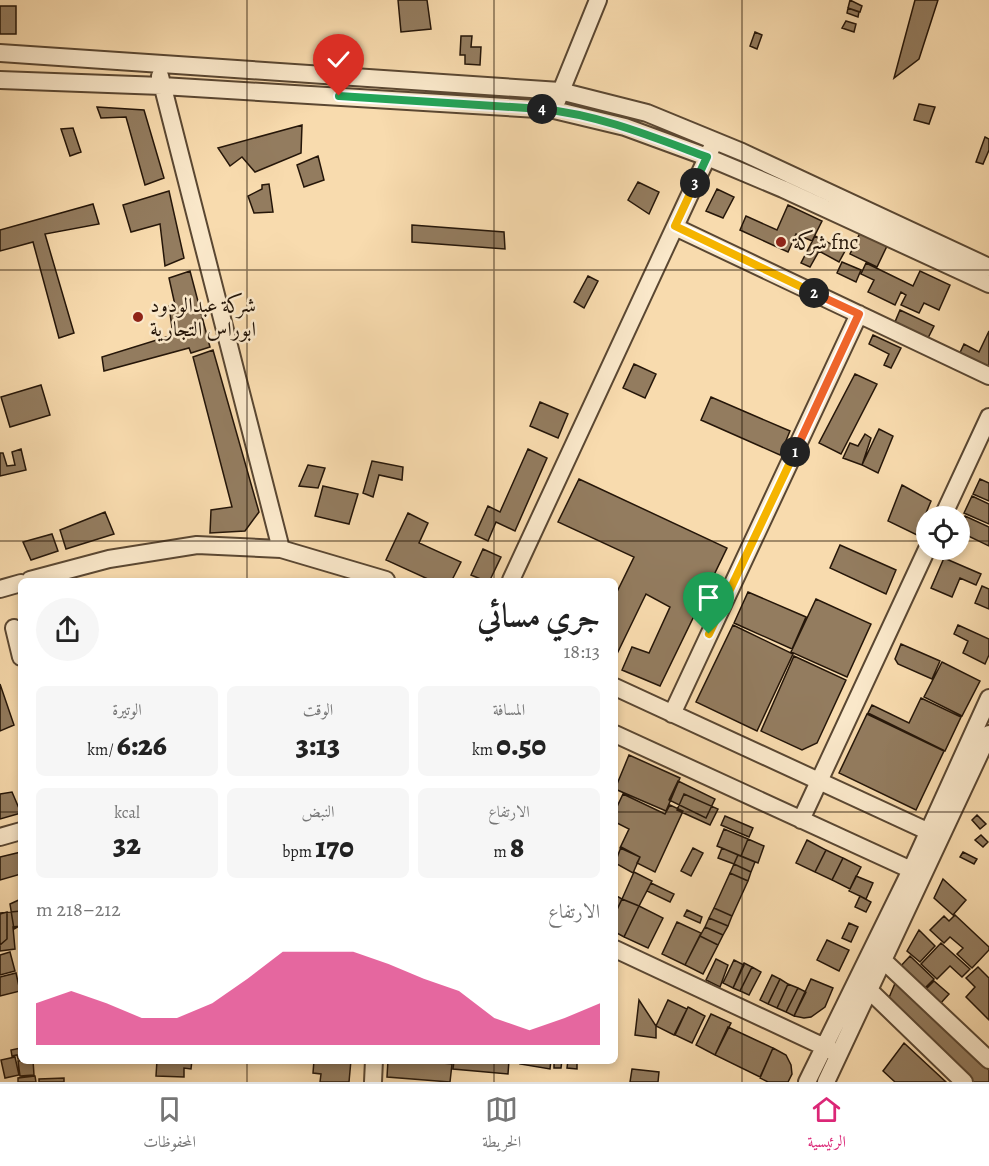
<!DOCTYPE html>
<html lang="ar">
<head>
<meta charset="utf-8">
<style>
	body { margin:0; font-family:Alegreya,Amiri,serif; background:#f6f6f6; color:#222; direction:rtl; height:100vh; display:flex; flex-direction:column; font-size:22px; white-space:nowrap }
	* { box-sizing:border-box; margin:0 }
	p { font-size:20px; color:#767676 }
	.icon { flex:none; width:33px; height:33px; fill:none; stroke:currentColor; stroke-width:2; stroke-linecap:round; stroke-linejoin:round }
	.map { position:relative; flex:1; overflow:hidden; direction:ltr }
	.side { position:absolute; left:18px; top:578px; width:600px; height:486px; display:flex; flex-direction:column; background:#fff; border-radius:9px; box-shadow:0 3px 9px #0003; direction:rtl }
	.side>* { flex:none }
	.fabs { position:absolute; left:916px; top:506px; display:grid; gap:12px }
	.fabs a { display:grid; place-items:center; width:54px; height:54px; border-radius:50%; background:#fff; box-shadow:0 3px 9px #0003; font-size:30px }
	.pin { position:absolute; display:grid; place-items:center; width:51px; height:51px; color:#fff; margin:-62px -26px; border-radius:50% 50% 50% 0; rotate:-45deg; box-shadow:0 0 6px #0007 }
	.pin .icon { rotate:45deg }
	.km { position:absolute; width:30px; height:30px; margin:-15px; border-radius:50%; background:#222; color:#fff; font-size:16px; line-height:30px; text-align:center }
	.round { display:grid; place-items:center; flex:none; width:63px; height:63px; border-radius:32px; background:#f6f6f6 }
	.head { display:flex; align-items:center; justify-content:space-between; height:102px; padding:0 18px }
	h1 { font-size:33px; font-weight:800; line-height:45px }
	.stats { display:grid; grid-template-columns:repeat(3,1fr); gap:9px; height:102px; padding:6px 18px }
	.stats div { display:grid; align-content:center; border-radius:9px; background:#f6f6f6; text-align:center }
	.stats b { font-size:30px; font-weight:800 }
	.stats small { font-size:16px; font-weight:400 }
	.stats p { font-size:16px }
	.chart { height:168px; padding:12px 18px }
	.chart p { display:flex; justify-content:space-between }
	.chart svg { width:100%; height:108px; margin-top:6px; fill:#db2777; opacity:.7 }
	.dock { display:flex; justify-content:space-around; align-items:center; height:84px; border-top:2px solid #e0e0e0; background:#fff; font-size:16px; color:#767676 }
	.dock a { display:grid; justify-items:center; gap:3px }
	.dock .active { color:#db2777 }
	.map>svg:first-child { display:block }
	.building { fill:#937c5f; stroke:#251609; stroke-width:1.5 }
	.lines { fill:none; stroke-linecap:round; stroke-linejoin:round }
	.street-casing { stroke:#5a4732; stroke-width:20 }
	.street { stroke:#fae8ca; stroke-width:16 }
	.split-1-casing { stroke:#fff; stroke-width:12 }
	.split-2-casing { stroke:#fff; stroke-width:12 }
	.split-3-casing { stroke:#fff; stroke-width:12 }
	.split-4-casing { stroke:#fff; stroke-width:12 }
	.split-5-casing { stroke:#fff; stroke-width:12 }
	.split-1 { stroke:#f5b400; stroke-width:8 }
	.split-2 { stroke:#f0652b; stroke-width:8 }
	.split-3 { stroke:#f5b400; stroke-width:8 }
	.split-4 { stroke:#22a559; stroke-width:8 }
	.split-5 { stroke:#22a559; stroke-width:8 }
	.grid { fill:none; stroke:#251609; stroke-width:1.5; stroke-opacity:0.55 }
	.poi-dot { fill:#8f2418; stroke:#fae8ca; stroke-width:2 }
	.labels { text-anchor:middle; stroke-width:5; stroke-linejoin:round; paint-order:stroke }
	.poi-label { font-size:21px; fill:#251609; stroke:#fae8ca; text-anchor:start }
</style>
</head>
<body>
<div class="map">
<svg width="989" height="1082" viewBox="0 0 989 1082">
	<rect width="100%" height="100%" fill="#f8dbae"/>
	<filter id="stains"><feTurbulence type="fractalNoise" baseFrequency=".00333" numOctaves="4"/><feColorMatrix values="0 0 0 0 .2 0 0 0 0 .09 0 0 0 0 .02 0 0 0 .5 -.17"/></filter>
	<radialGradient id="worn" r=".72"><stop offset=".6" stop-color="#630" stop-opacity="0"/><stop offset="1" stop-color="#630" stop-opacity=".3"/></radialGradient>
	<path class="building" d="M398 0H427L431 29 401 32Z
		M850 0 862 6 860 12 848 8Z
		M915 0H938L919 59 894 78Z
		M0 6H16V34H0Z
		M848 8 859 12 858 17 847 13Z
		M846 21 856 24 854 32 842 28Z
		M755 32 762 35 757 49 750 46Z
		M461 36H472L471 47H481L480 65 465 64V55H460Z
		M919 104 935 107 929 124 914 120Z
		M97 107 144 110 164 178 145 185 126 117 101 118Z
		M302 125 301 153 255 172 242 157 230 166 218 148Z
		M73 128 81 152 70 156 61 129Z
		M985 137 989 139V150L983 164 976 162Z
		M318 156 324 180 304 187 297 165Z
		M638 182 659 192 649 214 628 200Z
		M269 184 273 212 254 213 248 196 262 189V185Z
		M717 189 734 197 723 218 706 211Z
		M169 191 184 258 165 266 160 224 131 232 123 205Z
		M93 204 99 224 45 234 74 333 59 338 33 242 0 251V230Z
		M788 205 822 221 812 241 796 234 788 252 740 230 746 216 777 230Z
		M412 225 504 232 505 249 412 242Z
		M860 233 887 246 877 267 850 254Z
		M815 236 845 251 839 262 819 251 810 267 801 263Z
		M842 262 861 270 856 282 837 273Z
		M866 263 913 286 920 271 950 285 939 310 924 303 919 313 901 305 906 295 901 292 895 305 868 292 874 280 861 274Z
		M190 271 210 347 191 353 189 348 104 371 102 357 173 335 169 306 175 305 169 278Z
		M588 276 598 281 584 308 574 302Z
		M900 310 934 326 928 338 895 322Z
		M989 331V372L958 357 964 344 979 352Z
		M873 335 901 348 891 368 884 365 889 354 869 344Z
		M213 350 259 512 245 531 210 533 211 510 232 507 193 357Z
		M634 364 656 374 645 398 623 388Z
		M855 374 877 384 841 454 819 443Z
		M41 385 50 415 10 427 1 397Z
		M711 397 790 431 780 455 701 420Z
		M540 402 568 414 558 438 530 426Z
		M879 429 893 436 878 473 862 465Z
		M865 434 871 438 862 465 843 458 850 443 858 446Z
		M21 449 26 470 0 476V453H3L7 466 15 465 12 452Z
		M528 449 547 458 515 531 496 522 488 541 475 535 488 506 500 512Z
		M372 461 403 467 402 480 379 475 373 497 363 493Z
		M308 465 325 468 318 488 299 486Z
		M579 479 727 548 660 686 622 670 632 647 649 653 670 607 646 594 615 658V596L634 557 558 522Z
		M980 479 989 483V501L973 494Z
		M902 485 931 501 917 535 888 521Z
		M323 486 358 494 349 524 315 516Z
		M972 496 989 504V524L964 513Z
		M105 512 114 534 66 549 60 530Z
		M408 513 428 523 419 543 461 562 452 580H430L386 560Z
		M965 516 989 527V546L960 532V527Z
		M52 534 58 551 31 560 23 542Z
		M840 545 896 570 886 594 830 568Z
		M483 549 501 557 490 580H483L471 575Z
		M944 558 981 574 976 585 960 578 952 597 931 588Z
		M982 586 989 589V609L975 603Z
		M748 592 806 617 792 649 734 623Z
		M816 599 871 624 847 677 791 652Z
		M733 625 793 654 757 731 696 702Z
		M958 625 989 639V655L985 664 963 653 968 641 954 634Z
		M901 644 940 661 932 679 898 664 895 659Z
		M794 656 846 680 817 743 802 750 761 731Z
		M942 662 980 681 962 716 924 697Z
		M0 684 14 725 0 731Z
		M921 698 961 717 945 751 868 713 872 705 909 723Z
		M867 714 944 751 916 810 839 773Z
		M629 755 680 778 666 811 615 789Z
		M678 781 715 799 706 818 669 800Z
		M12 792 21 813 0 819V794Z
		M623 794 665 814 670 805 683 811 655 872 637 863 640 857 620 848 629 829 615 822V811Z
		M684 794 718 809 710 825 677 810Z
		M977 815 986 824 980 829 972 820Z
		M725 816 753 828 749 837 721 825Z
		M724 829 748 839 741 856 717 846Z
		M981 835 988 842 983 847 975 840Z
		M748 839 764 846 758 863 741 856Z
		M807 840 826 850 815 872 796 863Z
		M621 847 640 857 633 873 615 863Z
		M693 848 703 853 691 876 681 871Z
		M722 848 738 855 734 864 718 858Z
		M826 850 843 858 832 880 815 872Z
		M21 852V874L0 880V857Z
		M963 852 977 859 974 864 960 857Z
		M738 855 755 862 751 872 734 864Z
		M843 858 861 867 850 889 832 880Z
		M734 864 751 872 748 881 730 873Z
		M634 872 652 881 639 906 622 899Z
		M730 873 748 881 732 916 714 908Z
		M856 876 873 883 866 899 849 891Z
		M943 879 966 900 953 915 934 898Z
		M651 883 674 894 670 902 647 891Z
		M615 895 622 899 615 914Z
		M860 896 871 902 866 912 855 907Z
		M21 899V925L14 929 10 904Z
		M622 899 639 906 624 937 615 932V914Z
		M639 906 663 918 648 948 624 937Z
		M714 908 732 916 728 926 709 918Z
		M687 910 702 917 700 923 684 916Z
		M21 911V926L13 927 15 949 0 951V913Z
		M7 912V939L0 945V914Z
		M955 915 989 947V950L972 968 957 954 963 948 950 937 944 943 930 930 944 916 949 921Z
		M709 918 728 926 723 935 705 927Z
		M677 922 701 933 685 965 662 954Z
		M849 923 858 927 851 942 842 938Z
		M705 927 723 935 718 945 700 936Z
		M919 930 935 946 920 962 907 951Z
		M700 936 718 945 703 974 685 965Z
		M827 940 849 950 839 971 817 960Z
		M941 943 970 969 962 977 950 966 937 979 921 964Z
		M10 952 15 971 0 975V955Z
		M910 956 934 979 923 990 899 968Z
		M716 959 728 965 720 987 706 980Z
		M734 960 744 965 733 988 723 983Z
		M744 963 752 967 740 991 733 988Z
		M752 967 761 972 749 995 740 991Z
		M978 967 989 978V1020L966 997 975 987 966 978Z
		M16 973 20 991 0 996V977Z
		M772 975 780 979 768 1004 760 1000Z
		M780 979 788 984 777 1008 768 1004Z
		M811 979 833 988 825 1007 811 1017 804 1018 794 1016Z
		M896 981 989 1070V1082H973L888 1000Z
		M934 981 949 994 940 1004 925 990Z
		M788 984 798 988 786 1012 777 1008Z
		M798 988 806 992 794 1016 786 1012Z
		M639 1000 656 1026V1038L635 1035Z
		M668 1000 687 1009 674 1035 656 1026Z
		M688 1007 705 1016 692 1043 675 1035Z
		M711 1014 731 1023 715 1055 696 1045Z
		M728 1027 773 1048 760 1077 715 1055Z
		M904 1043 946 1082H895L883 1071Z
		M21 1048V1059H18L17 1055 12 1056 11 1050Z
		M773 1048 786 1055 791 1065 792 1074 788 1082H768L760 1078Z
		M15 1057 19 1075 5 1078 1 1060Z
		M33 1060 34 1075 20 1076 18 1061Z
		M157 1060H192L191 1069 184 1068V1077L156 1076Z
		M314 1060H351L349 1082H320L321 1074 313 1073Z
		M388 1060H414L452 1064 450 1082 387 1077Z
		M452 1060H509L508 1074 453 1069 454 1061Z
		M521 1060H551L550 1069 520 1064Z
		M554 1060H562L561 1068H554Z
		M568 1060H577V1069L567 1068Z
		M632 1069 659 1072 658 1082H630Z
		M35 1076 36 1082H18V1078Z
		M64 1078V1082H39V1079Z"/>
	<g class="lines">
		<defs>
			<path id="street" d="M0 53 560 91 647 113 742 152 989 267
				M160 76 281 549
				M0 80 162 86 554 110 625 127 707 157 783 189 989 284
				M557 101 598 0
				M675 227 989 376
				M943 516 989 417
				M30 580 109 559 197 545 281 549 386 580
				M511 580 711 149
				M0 589 21 583
				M14 628 21 657
				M615 687 938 836
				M672 714 859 314
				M615 734 920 874
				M801 820 927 549
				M0 837 21 831
				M615 949 833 1051
				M884 961 989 1060
				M870 991 964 1082
				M373 1082 374 1060
				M807 1082 911 870 989 698
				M826 1082 989 734"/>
		</defs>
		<use href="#street" class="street-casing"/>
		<use href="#street" class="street"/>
	</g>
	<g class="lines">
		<defs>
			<path id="split-1" d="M709 634 795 452"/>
			<path id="split-2" d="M795 452 859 314 814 293"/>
			<path id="split-3" d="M695 183 675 226 814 293"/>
			<path id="split-4" d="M542 109C600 115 653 137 707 157L695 183"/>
			<path id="split-5" d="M339 96 542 109"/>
		</defs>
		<use href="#split-1" class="split-1-casing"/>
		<use href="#split-2" class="split-2-casing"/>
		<use href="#split-3" class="split-3-casing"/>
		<use href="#split-4" class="split-4-casing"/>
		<use href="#split-5" class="split-5-casing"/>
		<use href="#split-1" class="split-1"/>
		<use href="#split-2" class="split-2"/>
		<use href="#split-3" class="split-3"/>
		<use href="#split-4" class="split-4"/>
		<use href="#split-5" class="split-5"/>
	</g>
	<path class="grid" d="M247 0V580M494 0V580M742 0V1082M0 270H989M0 541H927M960 541H989M0 812H21M615 812H989M247 1060V1082M494 1060V1082"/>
	<g class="poi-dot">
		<circle cx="781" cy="242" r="6"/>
		<circle cx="138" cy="317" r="6"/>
	</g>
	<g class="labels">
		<g class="poi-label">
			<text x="793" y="249">شركة fnc</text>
			<text x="150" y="312">شركة عبدالودود<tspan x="150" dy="24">ابوراس التجارية</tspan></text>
		</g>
	</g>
	<rect width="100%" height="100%" filter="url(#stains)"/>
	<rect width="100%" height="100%" fill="url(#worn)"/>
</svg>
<div class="fabs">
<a><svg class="icon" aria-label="locate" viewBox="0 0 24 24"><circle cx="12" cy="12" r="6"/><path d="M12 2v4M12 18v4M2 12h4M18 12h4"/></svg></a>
</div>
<div class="pin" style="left:709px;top:634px;background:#1e9e55"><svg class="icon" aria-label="arrive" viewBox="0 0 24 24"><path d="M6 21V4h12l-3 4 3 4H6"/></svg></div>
<div class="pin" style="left:339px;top:96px;background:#d93025"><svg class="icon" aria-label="check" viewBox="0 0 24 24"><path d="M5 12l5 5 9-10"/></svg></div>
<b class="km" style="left:795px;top:452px">1</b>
<b class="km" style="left:814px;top:293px">2</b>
<b class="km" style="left:695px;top:183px">3</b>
<b class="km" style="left:542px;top:109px">4</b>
<section class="side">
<div class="head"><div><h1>جري مسائي</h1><p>18:13</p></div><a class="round"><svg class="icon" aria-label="share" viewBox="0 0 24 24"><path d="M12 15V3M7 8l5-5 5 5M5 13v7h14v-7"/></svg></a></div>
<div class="stats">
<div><p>المسافة</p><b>0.50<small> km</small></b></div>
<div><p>الوقت</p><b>3:13</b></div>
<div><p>الوتيرة</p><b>6:26<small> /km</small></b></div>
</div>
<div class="stats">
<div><p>الارتفاع</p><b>8<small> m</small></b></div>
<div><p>النبض</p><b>170<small> bpm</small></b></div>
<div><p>kcal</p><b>32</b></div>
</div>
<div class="chart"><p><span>الارتفاع</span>212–218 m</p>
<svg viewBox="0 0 160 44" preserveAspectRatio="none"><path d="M0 44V27L10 22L20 27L30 33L40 33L50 27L60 17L70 6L80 6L90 6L100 11L110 17L120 22L130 33L140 38L150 33L160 27V44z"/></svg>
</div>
</section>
</div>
<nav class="dock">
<a class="active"><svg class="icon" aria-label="home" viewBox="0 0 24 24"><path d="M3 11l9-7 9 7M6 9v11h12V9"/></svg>الرئيسية</a>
<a><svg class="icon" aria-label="map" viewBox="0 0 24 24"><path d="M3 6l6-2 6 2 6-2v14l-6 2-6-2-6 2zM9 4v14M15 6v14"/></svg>الخريطة</a>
<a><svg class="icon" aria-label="saved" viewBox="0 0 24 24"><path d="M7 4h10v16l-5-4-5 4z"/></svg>المحفوظات</a>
</nav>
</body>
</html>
